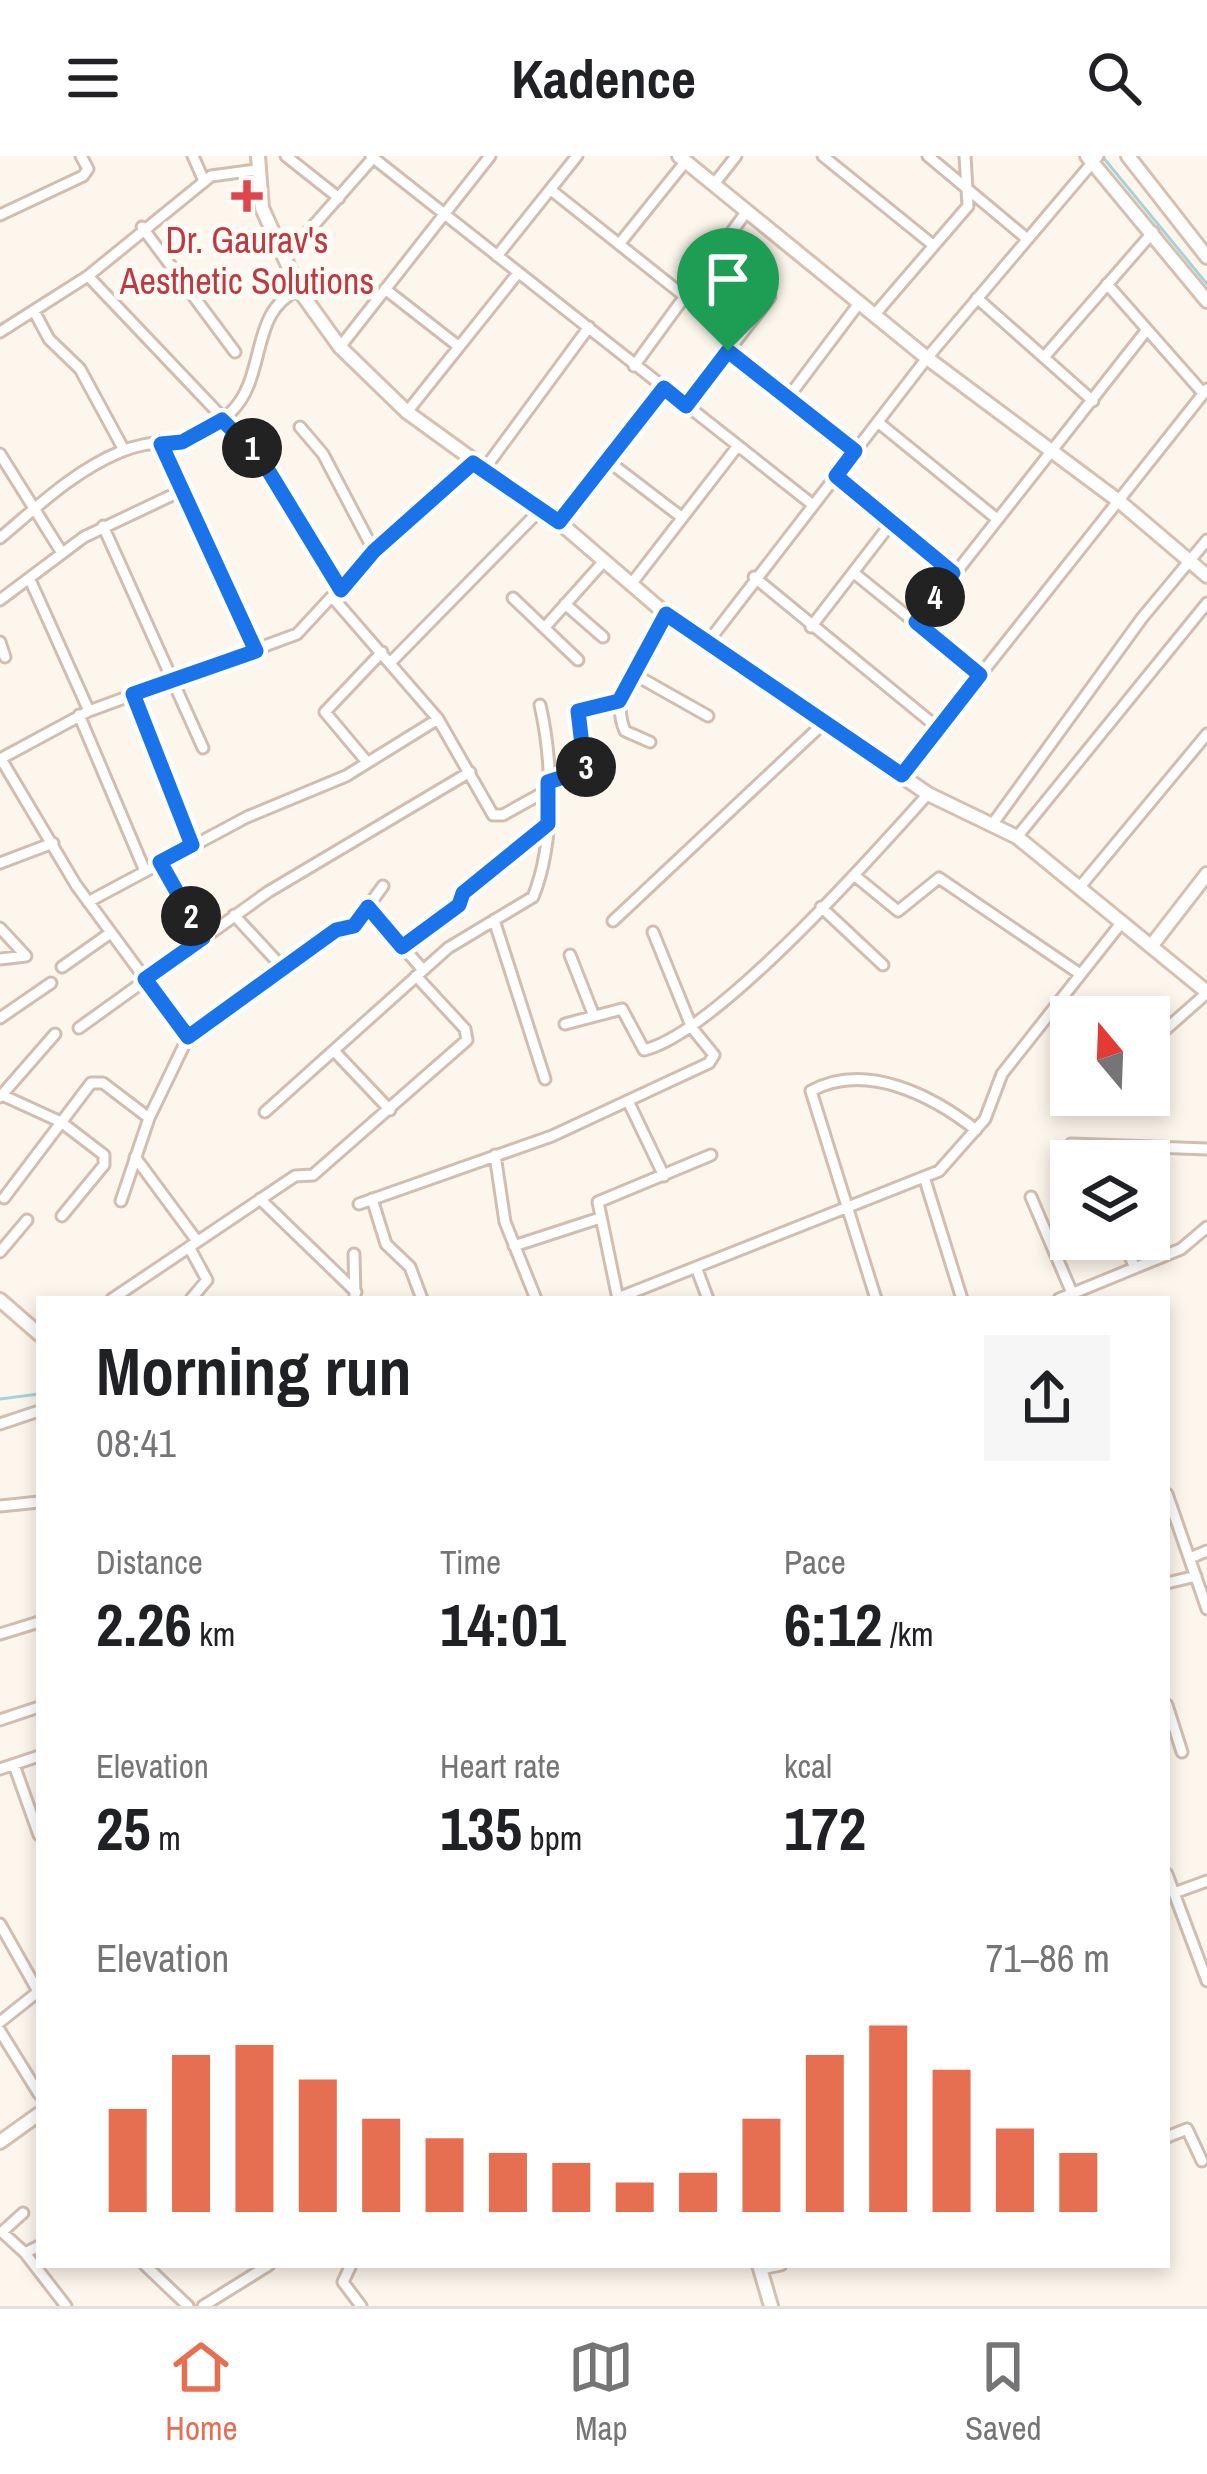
<!DOCTYPE html>
<html lang="en">
<head>
<meta charset="utf-8">
<style>
	body { margin:0; font-family:"Archivo Narrow",sans-serif; background:#f6f6f6; color:#202124; height:100vh; display:flex; flex-direction:column; font-size:45px; white-space:nowrap }
	* { box-sizing:border-box; margin:0 }
	p { font-size:39px; color:#757577 }
	.icon { flex:none; width:66px; height:66px; fill:none; stroke:currentColor; stroke-width:2; stroke-linecap:round; stroke-linejoin:round }
	.map { position:relative; flex:1; overflow:hidden }
	.panel { position:absolute; left:36px; top:1140px; width:1134px; height:972px; display:flex; flex-direction:column; background:#fff; border-radius:0px; box-shadow:0 6px 18px #0003 }
	.panel>* { flex:none }
	.needle { width:78px; rotate:341deg }
	.controls { position:absolute; left:1050px; top:840px; display:grid; gap:24px }
	.controls a { display:grid; place-items:center; width:120px; height:120px; border-radius:0px; background:#fff; box-shadow:0 6px 18px #0003; font-size:60px }
	.pin { position:absolute; display:grid; place-items:center; width:102px; height:102px; color:#fff; margin:-123px -51px; border-radius:50% 50% 50% 0; rotate:-45deg; box-shadow:0 0 12px #0007 }
	.pin .icon { rotate:45deg }
	.km { position:absolute; width:60px; height:60px; margin:-30px; border-radius:50%; background:#222; color:#fff; font-size:33px; line-height:60px; text-align:center }
	.round { display:grid; place-items:center; flex:none; width:126px; height:126px; border-radius:0px; background:#f6f6f6 }
	.summary { display:flex; align-items:center; justify-content:space-between; height:204px; padding:0 60px }
	h1 { font-size:66px; font-weight:800; line-height:90px }
	.stats { display:grid; grid-template-columns:repeat(3,1fr); gap:18px; height:204px; padding:12px 60px }
	.stats div { display:grid; align-content:center }
	.stats b { font-size:60px; font-weight:800 }
	.stats small { font-size:33px; font-weight:400 }
	.stats p { font-size:33px }
	.chart { height:336px; padding:24px 60px }
	.chart p { display:flex; justify-content:space-between }
	.chart svg { width:100%; height:216px; margin-top:12px; stroke:#e76f51; stroke-width:6 }
	header { display:flex; justify-content:space-between; align-items:center; height:156px; padding:0 60px; background:#fff; font-size:54px; font-weight:800 }
	.tabs { display:flex; justify-content:space-around; align-items:center; height:168px; border-top:3px solid #e0e0e0; background:#fff; font-size:33px; color:#757577 }
	.tabs a { display:grid; justify-items:center; gap:6px }
	.tabs .active { color:#e76f51 }
	.map>svg:first-child { display:block }
	.lines { fill:none; stroke-linecap:round; stroke-linejoin:round }
	.stream { stroke:#a5d3da; stroke-width:3 }
	.street-casing { stroke:#d1beb0; stroke-width:15 }
	.secondary-casing { stroke:#d6c0b0; stroke-width:18 }
	.street { stroke:#fff; stroke-width:9 }
	.secondary { stroke:#fff; stroke-width:12 }
	.route-casing { stroke:#fff; stroke-width:24 }
	.route { stroke:#1a73e8; stroke-width:15 }
	.health-dot { fill:#e0444e; stroke:#fffaf3; stroke-width:4.5 }
	.labels { text-anchor:middle; stroke-width:12; stroke-linejoin:round; paint-order:stroke }
	.health-label { font-size:36px; fill:#be3a42; stroke:#fffaf3 }
</style>
</head>
<body>
<header><svg class="icon" aria-label="menu" viewBox="0 0 24 24"><path d="M4 6h16M4 12h16M4 18h16"/></svg>Kadence<svg class="icon" aria-label="search" viewBox="0 0 24 24"><circle cx="10" cy="10" r="6"/><path d="M15 15l6 6"/></svg></header>
<div class="map">
<svg width="1207" height="2150" viewBox="0 0 1207 2150">
	<rect width="100%" height="100%" fill="#fdf6ec"/>
	<g class="lines">
		<path class="stream" d="M1102 0 1207 128
			M0 1243 39 1238"/>
		<defs>
			<path id="street" d="M193 0 204 25
				M286 0 339 42
				M371 0 813 349
				M823 0 933 89
				M928 0 1026 82
				M714 28 736 0
				M551 34 683 139
				M0 59 83 20 88 13 81 0
				M142 71 235 196
				M620 87 686 5
				M497 100 577 0
				M284 103 373 2
				M88 120 260 301 341 434
				M1107 128 1203 237
				M385 133 458 190
				M977 142 1093 245
				M34 155 49 183 80 213 124 294
				M876 157 968 50 965 0
				M0 176 88 120 211 20 256 14
				M340 191 490 0
				M728 195 855 295
				M1045 200 1153 76
				M634 210 747 55
				M787 243 860 146
				M686 250 770 141 718 93
				M407 256 518 117
				M879 267 997 363
				M300 271 323 298 374 395
				M161 288 256 495
				M0 298 62 397
				M608 305 680 360
				M483 315 589 171
				M836 320 953 417
				M559 366 663 232
				M103 370 203 592
				M0 382C37 351 74 315 120 296 162 278 189 296 230 257 268 222 248 155 299 134
				M854 417 980 519
				M754 421 937 571
				M31 426 89 555
				M632 427 737 291
				M513 442 578 504
				M334 443 438 563 493 659H503L546 635
				M0 444 84 381 183 334
				M565 448 603 481
				M917 466 1146 175
				M545 471 605 404
				M811 471 892 366
				M0 486 5 501
				M708 486 927 202 1098 0
				M391 506 540 354
				M630 516 708 560
				M133 538 192 689
				M79 559 145 715
				M650 586 625 575C607 534 645 491 666 458
				M0 603 89 555 297 478 374 395 473 307
				M1 603 76 729 188 881
				M367 606 325 556 382 496
				M901 619 1207 233
				M548 626 585 614 580 553 619 545
				M994 666 1142 462 1207 384
				M1017 681 1207 447
				M160 706 203 782
				M0 707 53 687
				M854 719 898 755 939 722 1080 818
				M1079 732 1207 578
				M88 746 247 661 346 620 438 563
				M368 751 423 814
				M821 751 883 809
				M234 759 284 813
				M494 764 545 923
				M613 765 827 564
				M0 772 26 800 0 803
				M402 791 547 668
				M570 799 594 860
				M62 811 109 778
				M0 862 51 827
				M565 868 622 853 644 894C716 877 874 698 928 638
				M79 872 268 736 470 616
				M1149 888 1207 837
				M335 896 390 954
				M2 939 61 966 104 999V1009L62 1060
				M0 941 55 878
				M628 945 664 1020
				M265 956 448 792 533 741C555 687 553 605 540 549
				M1071 988 1207 993
				M495 999 505 1066 536 1143
				M135 1001 197 1085
				M925 1024 962 1143
				M1031 1041 1072 1137
				M4 1042 91 927H103L149 962
				M260 1043 356 1136
				M372 1043 386 1088 410 1111 422 1143
				M121 1045 149 962 188 881 336 774 354 770 383 730
				M359 1048 552 980 709 907 714 899 692 872 653 776
				M1123 1083 1134 1110
				M514 1090 600 1062
				M189 1091 207 1124 191 1143
				M0 1096 27 1064
				M354 1098 355 1143
				M696 1111 708 1143
				M618 1142 939 1015 985 963 1002 918 1122 766
				M112 1143 295 1020 313 1019 467 884 465 873 416 820
				M618 1143 598 1046 711 999
				M876 1143 811 935C866 905 933 940 976 974
				M1059 1143 1181 1093 1207 1071
				M0 1268 39 1255
				M1167 1338 1207 1453
				M0 1350 39 1346
				M1190 1402 1207 1395
				M1167 1427 1196 1420
				M0 1478 39 1466
				M1167 1549 1182 1596
				M0 1564 39 1551
				M14 1609 39 1679
				M0 1613 39 1600
				M1167 1718 1174 1737 1207 1725
				M1174 1737 1207 1825
				M0 1768 39 1837
				M0 1866 39 1835
				M0 1875 39 1938
				M1167 1981 1187 1973 1202 2005
				M23 2057 2 2076 25 2097 39 2090
				M25 2097 66 2150
				M145 2109 188 2150
				M351 2109 343 2126 361 2150
				M761 2113 781 2109
				M203 2150 269 2109"/>
			<path id="secondary" d="M258 0 262 52 299 134 340 191 407 256 559 366 666 458 928 638 1017 681 1207 836
				M679 0 927 202 1120 346 1207 420
				M1087 0 1207 145
				M1128 0 1207 101
				M1152 789 1207 718
				M0 1144 39 1178
				M0 1986 39 1958
				M759 2109 771 2150"/>
		</defs>
		<use href="#street" class="street-casing"/>
		<use href="#secondary" class="secondary-casing"/>
		<use href="#street" class="street"/>
		<use href="#secondary" class="secondary"/>
	</g>
	<g class="lines">
		<defs>
			<path id="route" d="M728 195 855 295 836 320 953 417 916 466 980 519 902 619 666 458 619 545 578 555 585 614 548 626V668L463 737 459 749 402 791 368 751 354 770 336 774 188 881 145 823 203 782 160 706 192 689 133 538 256 495 161 288 182 286 222 264 260 301 341 434 374 395 473 307 559 366 664 232 686 250Z"/>
		</defs>
		<use href="#route" class="route-casing"/>
		<use href="#route" class="route"/>
	</g>
	<path class="health-dot" d="M241 22h12v12h12v12h-12v12h-12v-12h-12v-12h12z"/>
	<g class="labels">
		<g class="health-label">
			<text x="247" y="97">Dr. Gaurav's<tspan x="247" dy="41">Aesthetic Solutions</tspan></text>
		</g>
	</g>
</svg>
<div class="controls">
<a><svg class="needle" viewBox="-14 -14 28 28"><path d="M0-13l5 13h-10z" fill="#e53935"/><path d="M0 13l5-13h-10z" fill="#757577"/></svg></a>
<a><svg class="icon" aria-label="layers" viewBox="0 0 24 24"><path d="M12 4l9 5-9 5-9-5zM3 14l9 5 9-5"/></svg></a>
</div>
<div class="pin" style="left:728px;top:195px;background:#1e9e55"><svg class="icon" aria-label="arrive" viewBox="0 0 24 24"><path d="M6 21V4h12l-3 4 3 4H6"/></svg></div>
<b class="km" style="left:252px;top:292px">1</b>
<b class="km" style="left:191px;top:760px">2</b>
<b class="km" style="left:586px;top:611px">3</b>
<b class="km" style="left:935px;top:441px">4</b>
<section class="panel">
<div class="summary"><div><h1>Morning run</h1><p>08:41</p></div><a class="round"><svg class="icon" aria-label="share" viewBox="0 0 24 24"><path d="M12 15V3M7 8l5-5 5 5M5 13v7h14v-7"/></svg></a></div>
<div class="stats">
<div><p>Distance</p><b>2.26<small> km</small></b></div>
<div><p>Time</p><b>14:01</b></div>
<div><p>Pace</p><b>6:12<small> /km</small></b></div>
</div>
<div class="stats">
<div><p>Elevation</p><b>25<small> m</small></b></div>
<div><p>Heart rate</p><b>135<small> bpm</small></b></div>
<div><p>kcal</p><b>172</b></div>
</div>
<div class="chart"><p><span>Elevation</span>71–86 m</p>
<svg viewBox="0 0 160 44" preserveAspectRatio="none"><path d="M5 44V23M15 44V12M25 44V10M35 44V17M45 44V25M55 44V29M65 44V32M75 44V34M85 44V38M95 44V36M105 44V25M115 44V12M125 44V6M135 44V15M145 44V27M155 44V32"/></svg>
</div>
</section>
</div>
<nav class="tabs">
<a class="active"><svg class="icon" aria-label="home" viewBox="0 0 24 24"><path d="M3 11l9-7 9 7M6 9v11h12V9"/></svg>Home</a>
<a><svg class="icon" aria-label="map" viewBox="0 0 24 24"><path d="M3 6l6-2 6 2 6-2v14l-6 2-6-2-6 2zM9 4v14M15 6v14"/></svg>Map</a>
<a><svg class="icon" aria-label="saved" viewBox="0 0 24 24"><path d="M7 4h10v16l-5-4-5 4z"/></svg>Saved</a>
</nav>
</body>
</html>
